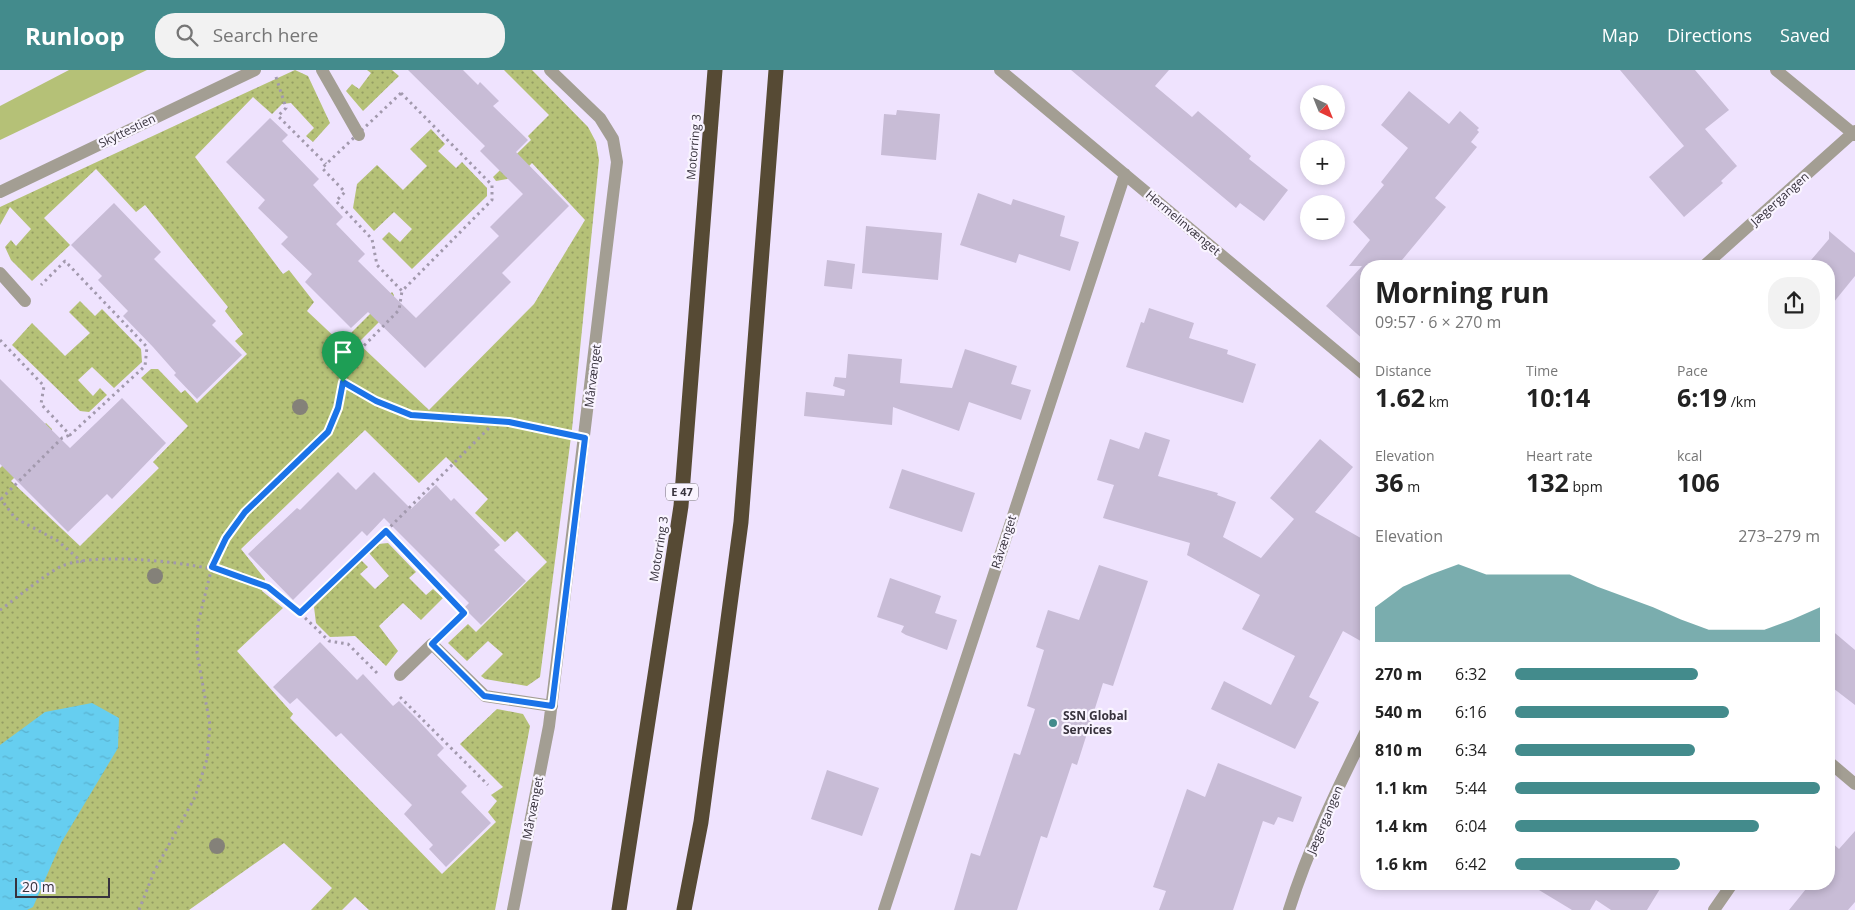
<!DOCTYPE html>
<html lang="en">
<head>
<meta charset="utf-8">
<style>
	body { margin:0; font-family:"Open Sans",sans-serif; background:#f2f2f2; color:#222; height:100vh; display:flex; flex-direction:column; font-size:19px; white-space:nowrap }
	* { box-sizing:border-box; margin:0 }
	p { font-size:16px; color:#767676 }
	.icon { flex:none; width:28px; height:28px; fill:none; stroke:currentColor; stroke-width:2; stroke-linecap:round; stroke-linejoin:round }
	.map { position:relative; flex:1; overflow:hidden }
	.sheet { position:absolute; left:1360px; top:190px; width:475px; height:630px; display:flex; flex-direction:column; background:#fff; border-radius:20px; box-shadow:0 2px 8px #0003 }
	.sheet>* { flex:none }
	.needle { width:32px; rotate:137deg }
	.buttons { position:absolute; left:1300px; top:15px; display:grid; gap:10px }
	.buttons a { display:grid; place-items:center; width:45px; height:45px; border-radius:50%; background:#fff; box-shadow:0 2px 8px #0003; font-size:25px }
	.scale { position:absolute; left:15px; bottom:12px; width:95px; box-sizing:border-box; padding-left:5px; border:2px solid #37323d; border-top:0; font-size:14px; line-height:18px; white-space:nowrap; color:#37323d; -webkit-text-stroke:4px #f9f4ff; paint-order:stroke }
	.pin { position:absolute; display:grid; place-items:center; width:42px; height:42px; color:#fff; margin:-51px -21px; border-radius:50% 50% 50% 0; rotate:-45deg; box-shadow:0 0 5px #0007 }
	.pin .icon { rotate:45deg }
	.round { display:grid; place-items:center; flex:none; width:52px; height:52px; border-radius:20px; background:#f2f2f2 }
	.summary { display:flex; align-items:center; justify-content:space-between; height:85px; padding:0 15px }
	h1 { font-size:28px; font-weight:700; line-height:38px }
	.figures { display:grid; grid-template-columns:repeat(3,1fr); gap:8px; height:85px; padding:5px 15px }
	.figures div { display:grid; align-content:center }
	.figures b { font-size:25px; font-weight:700 }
	.figures small { font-size:14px; font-weight:400 }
	.figures p { font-size:14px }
	.chart { height:140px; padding:10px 15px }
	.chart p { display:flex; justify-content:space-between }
	.chart svg { width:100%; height:90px; margin-top:5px; fill:#438b8c; opacity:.7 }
	ul { padding:0 15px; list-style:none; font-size:16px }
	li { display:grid; grid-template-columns:80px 60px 1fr; align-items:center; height:38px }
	li i { height:12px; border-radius:6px; background:#438b8c }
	header { display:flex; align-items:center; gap:30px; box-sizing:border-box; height:70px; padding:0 25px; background:#438b8c; color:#fff }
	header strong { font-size:24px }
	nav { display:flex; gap:28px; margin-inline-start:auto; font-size:18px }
	.search { width:350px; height:45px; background:#f2f2f2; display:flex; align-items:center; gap:12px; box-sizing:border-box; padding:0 18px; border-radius:20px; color:#767676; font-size:19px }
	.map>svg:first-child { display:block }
	.grass { fill:#b5c177 }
	.park { fill:url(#park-dots) }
	.water { fill:url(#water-ripples) }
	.building { fill:#c8bcd6 }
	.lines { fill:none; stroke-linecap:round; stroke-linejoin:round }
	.path { stroke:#a299ad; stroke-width:3; stroke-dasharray:2.5 4; stroke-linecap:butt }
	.minor { stroke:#a39e93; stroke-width:12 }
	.motorway { stroke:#564a34; stroke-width:15 }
	.tree { fill:#848179 }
	.route-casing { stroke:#fff; stroke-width:10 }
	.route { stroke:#1a73e8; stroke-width:6 }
	.poi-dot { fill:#438b8c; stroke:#f9f4ff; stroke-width:2 }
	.labels { text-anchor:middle; stroke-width:4.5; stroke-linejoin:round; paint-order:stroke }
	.shield { fill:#f9f4ff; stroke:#716c77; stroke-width:1 }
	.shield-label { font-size:11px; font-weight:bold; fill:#37323d }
	.street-label { font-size:12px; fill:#37323d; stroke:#f9f4ff }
	.poi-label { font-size:12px; font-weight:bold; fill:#37323d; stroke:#f9f4ff; text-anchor:start }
</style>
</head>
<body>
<header>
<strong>Runloop</strong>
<div class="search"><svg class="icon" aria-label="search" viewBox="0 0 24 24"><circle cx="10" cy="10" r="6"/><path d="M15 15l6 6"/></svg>Search here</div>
<nav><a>Map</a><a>Directions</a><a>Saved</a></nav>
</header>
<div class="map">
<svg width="1855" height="840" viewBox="0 0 1855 840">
	<defs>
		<pattern id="park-dots" width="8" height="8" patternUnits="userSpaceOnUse" patternTransform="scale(1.25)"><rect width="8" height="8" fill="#b5c177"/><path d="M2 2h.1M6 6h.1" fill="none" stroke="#949d63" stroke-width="1.8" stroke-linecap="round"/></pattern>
		<pattern id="water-ripples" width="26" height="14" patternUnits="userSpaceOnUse" patternTransform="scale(1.25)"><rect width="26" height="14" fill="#66cef0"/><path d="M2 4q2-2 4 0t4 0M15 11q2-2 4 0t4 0" fill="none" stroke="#59b1cf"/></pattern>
	</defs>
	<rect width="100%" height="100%" fill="#efe3fe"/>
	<path class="grass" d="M69 0H147L0 70V36Z"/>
	<path class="park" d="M295 0 308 6 330 53 313 72 306 66 314 58 291 33 282 34 272 44 253 27 195 87 283 204 289 200 314 232 307 241 341 273 392 222 394 225 391 240 358 273 429 340 534 234 585 150 532 93 523 102 519 98 507 109 496 111 493 107 531 70 528 66 549 45 504 0H532L588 57 596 72 599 90 572 359 540 607 527 616 485 609 481 606 503 584 488 571 467 591 448 573 468 554 476 562 547 492 517 461 505 472 475 443 488 429 446 387 419 413 365 360 241 479 265 509 262 521 283 538 237 581 293 644 290 648 442 804 496 752 488 742 497 731 491 725 503 717 460 674 497 639 523 644 530 656 495 840H369L355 827 342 840H311L332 818 284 773 189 840H0V398L46 353 52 359V370L11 411 80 476 159 398 153 392 188 356 141 308 151 299H158L181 323 185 320 197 333 247 284 235 271 243 264 225 241 228 237 145 135 136 142 96 99 44 148 70 175 32 211 11 190 5 177 11 170 16 176 31 159 10 137 0 155V137Z
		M367 0H392L399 6 363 41 346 21 352 14 359 19 371 3Z
		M431 59 445 74 438 81 456 98 462 92 487 118V126L412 199 382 169 389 162 400 172 412 159 394 142 374 161 353 138 357 114 377 95 403 120 427 96 410 79Z
		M80 231 95 246 102 239 141 279 142 292 114 318 92 297 78 310 93 326 100 318 107 325 89 342 80 341 12 275 32 253 65 286 90 263 69 242Z
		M388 473 416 502 409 508 426 525 433 519 443 528 421 550 403 533 379 556 398 581 386 596 355 566 330 567 316 553 314 537 361 490 368 497 360 504 375 519 389 506 369 483 379 474Z"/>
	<path class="water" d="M92 633 119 648 118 678 61 773 33 837 27 840H0V675L45 642Z"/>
	<path class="building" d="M408 0H463L478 15 480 12 499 31 493 36 528 70 516 82 569 136 502 203 511 212 425 298 368 242 351 258 305 212 312 204 281 174 288 167 258 138 265 130 226 92 270 48 288 65 282 71 319 109 313 115 343 147 336 154 365 184 358 191 416 248 499 166 490 157 523 124 480 81 485 76Z
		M1071 0H1169L1155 16 1192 47 1198 41 1251 86 1249 89 1288 120 1264 151 1240 133 1236 138Z
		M1620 0H1695L1729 40 1705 59 1737 96 1721 111 1723 113 1684 147 1649 107 1684 76Z
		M1409 21 1449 54 1460 41 1479 58 1477 60 1479 62 1471 72 1477 77 1435 128 1446 137 1397 196H1366V272L1326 236 1362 196H1349L1370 170 1353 152 1384 115 1381 112 1408 78 1381 55Z
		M897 40 940 44 936 90 881 85 884 44 896 45Z
		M978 123 1011 135 1013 129 1065 146 1060 166 1079 172 1070 201 1019 184 1016 193 960 175Z
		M114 133 161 182 154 189 216 251 212 255 242 285 197 329 174 305 176 303 153 277 123 246 128 241 98 210 102 206 71 175Z
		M866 156 942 163 938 210 862 203Z
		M1829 161 1855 183V206L1829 238V196H1806L1829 169Z
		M827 190 855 194 852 219 824 216Z
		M1149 238 1194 253 1189 268 1228 280 1227 284 1256 294 1243 333 1126 297 1141 252 1144 253Z
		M965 279 1017 296 1011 314 1031 320 1021 350 969 332 959 361 893 337 892 355 804 346 806 322 844 326 845 320 833 316 835 307 846 308 848 284 902 289 900 313 952 318Z
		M0 309 70 378 122 328 166 373 112 429 107 424 68 462 0 394Z
		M1145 362 1170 370 1158 406 1218 423 1217 425 1236 432 1223 467 1261 488 1294 449 1270 428 1320 369 1353 397 1315 442 1366 471V574L1343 561 1309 627 1319 632 1295 679 1211 639 1224 611 1271 635 1295 586 1242 559 1260 525 1187 485 1190 473 1103 448 1114 415 1097 410 1110 369 1139 379Z
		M902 399 975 423 962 462 889 438Z
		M338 402 356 420 374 402 411 439 436 415 451 431 454 428 500 475 494 480 526 511 481 555 464 538 469 533 384 448 367 466 362 461 293 530 248 484 297 438 300 440Z
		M1099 495 1148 511 1113 616 1103 613 1077 695 1072 693 1047 768 1041 766 1017 840H954L971 783 980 786 1014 683 1020 685 1035 639 1027 636 1044 580 1036 577 1048 540 1079 550Z
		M890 508 941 526 935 543 957 550 947 580 906 565 901 562 904 556 877 547Z
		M1829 558 1855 580V635L1829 615Z
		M320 572 357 610 363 604 393 636 399 631 416 648 444 678 437 685 467 716 461 722 491 753 446 797 429 779 433 775 404 744 412 735 341 663 336 667 297 628 290 634 273 617Z
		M1218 693 1302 727 1293 752 1278 747 1274 755 1263 751 1233 840H1159L1166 821 1153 817 1187 719 1205 727Z
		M827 700 879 718 862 766 811 749Z
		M1855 761V832L1848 840H1789L1810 814H1829V770L1839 779Z
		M1529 814H1663L1647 840H1611L1596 830 1590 840H1572Z"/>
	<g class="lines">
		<path class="path" d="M276 7 286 38 278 46 326 94
			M401 23 492 115V130L402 221 377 195 372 169 336 131 345 122 322 98Z
			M0 270 44 316 41 334 70 365 145 296 147 277 65 191 41 215
			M343 312 376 331 411 345 509 353 563 363
			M0 428 15 448 58 471 82 492
			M1 429 62 368 70 365
			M386 461 495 352
			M0 540C17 528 45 504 62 496 102 479 230 495 268 517 279 523 290 535 300 543
			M377 603 348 574 329 571 300 543 386 461 464 543 448 559
			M400 627 488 715
			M139 840 154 802 195 727 207 689 210 655 197 583 198 553 212 497 226 468 245 442 328 361 338 338 347 293 399 240 402 221"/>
		<path class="minor" d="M322 0 359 65
			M1000 0 1366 306
			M1776 0 1855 65
			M0 122 255 0
			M1704 196 1855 61
			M0 203 25 231
			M400 605 432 574 485 626 552 636
			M1829 692 1855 714
			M513 840 549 656 617 92 613 69 600 48 550 0
			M884 840 1125 104
			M1289 840C1308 779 1337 719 1366 661
			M1714 840 1732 814"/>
		<path class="motorway" d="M619 840 681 436 715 0
			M684 840 701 752 741 452 776 0"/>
	</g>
	<g class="tree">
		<circle cx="300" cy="337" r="8"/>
		<circle cx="155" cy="506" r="8"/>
		<circle cx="217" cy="776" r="8"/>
	</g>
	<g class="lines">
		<defs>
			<path id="route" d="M343 312 376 331 411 345 509 352 585 368 552 636 484 626 432 574 464 543 386 461 300 543 268 517 212 497 226 468 245 442 328 362 338 338Z"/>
		</defs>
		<use href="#route" class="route-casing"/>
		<use href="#route" class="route"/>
	</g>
	<circle class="poi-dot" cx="1053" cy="653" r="5"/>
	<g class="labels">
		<rect class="shield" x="666" y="413.5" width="32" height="17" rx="4"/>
		<g class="shield-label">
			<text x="682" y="426">E 47</text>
		</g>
		<g class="street-label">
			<text transform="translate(127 61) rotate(-26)" y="4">Skyttestien</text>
			<text transform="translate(694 77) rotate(-85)" y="4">Motorring 3</text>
			<text transform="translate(1780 129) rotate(-42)" y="4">Jægergangen</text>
			<text transform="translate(1183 153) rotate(40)" y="4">Hermelinvænget</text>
			<text transform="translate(593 306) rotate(-83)" y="4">Mårvænget</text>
			<text transform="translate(1004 472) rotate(-72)" y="4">Råvænget</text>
			<text transform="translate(659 479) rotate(-81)" y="4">Motorring 3</text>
			<text transform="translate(533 738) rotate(-79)" y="4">Mårvænget</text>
			<text transform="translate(1325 750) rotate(-67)" y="4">Jægergangen</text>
		</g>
		<g class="poi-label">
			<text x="1063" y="650">SSN Global<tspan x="1063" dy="14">Services</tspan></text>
		</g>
	</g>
</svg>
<div class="buttons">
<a><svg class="needle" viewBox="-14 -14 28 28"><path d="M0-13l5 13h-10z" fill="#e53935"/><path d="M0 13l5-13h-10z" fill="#767676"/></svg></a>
<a>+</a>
<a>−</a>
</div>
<div class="scale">20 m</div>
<div class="pin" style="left:343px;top:312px;background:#1e9e55"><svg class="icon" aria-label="arrive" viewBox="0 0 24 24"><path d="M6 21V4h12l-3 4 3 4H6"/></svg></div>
<section class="sheet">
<div class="summary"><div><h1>Morning run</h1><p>09:57 · 6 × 270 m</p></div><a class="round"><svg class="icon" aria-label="share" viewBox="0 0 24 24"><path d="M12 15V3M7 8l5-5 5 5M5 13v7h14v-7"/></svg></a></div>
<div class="figures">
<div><p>Distance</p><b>1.62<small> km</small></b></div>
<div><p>Time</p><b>10:14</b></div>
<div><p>Pace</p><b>6:19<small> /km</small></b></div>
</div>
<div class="figures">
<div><p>Elevation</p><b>36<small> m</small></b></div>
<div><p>Heart rate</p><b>132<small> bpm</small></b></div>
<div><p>kcal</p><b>106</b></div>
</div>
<div class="chart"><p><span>Elevation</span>273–279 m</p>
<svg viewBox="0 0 160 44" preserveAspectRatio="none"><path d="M0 44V27L10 17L20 11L30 6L40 11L50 11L60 11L70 11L80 17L90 22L100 27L110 33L120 38L130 38L140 38L150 33L160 27V44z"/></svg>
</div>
<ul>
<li><b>270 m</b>6:32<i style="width:60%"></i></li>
<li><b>540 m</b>6:16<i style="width:70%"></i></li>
<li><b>810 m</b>6:34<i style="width:59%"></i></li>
<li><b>1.1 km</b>5:44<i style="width:100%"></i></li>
<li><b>1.4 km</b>6:04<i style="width:80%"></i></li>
<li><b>1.6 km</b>6:42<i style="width:54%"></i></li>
</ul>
</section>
</div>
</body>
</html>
